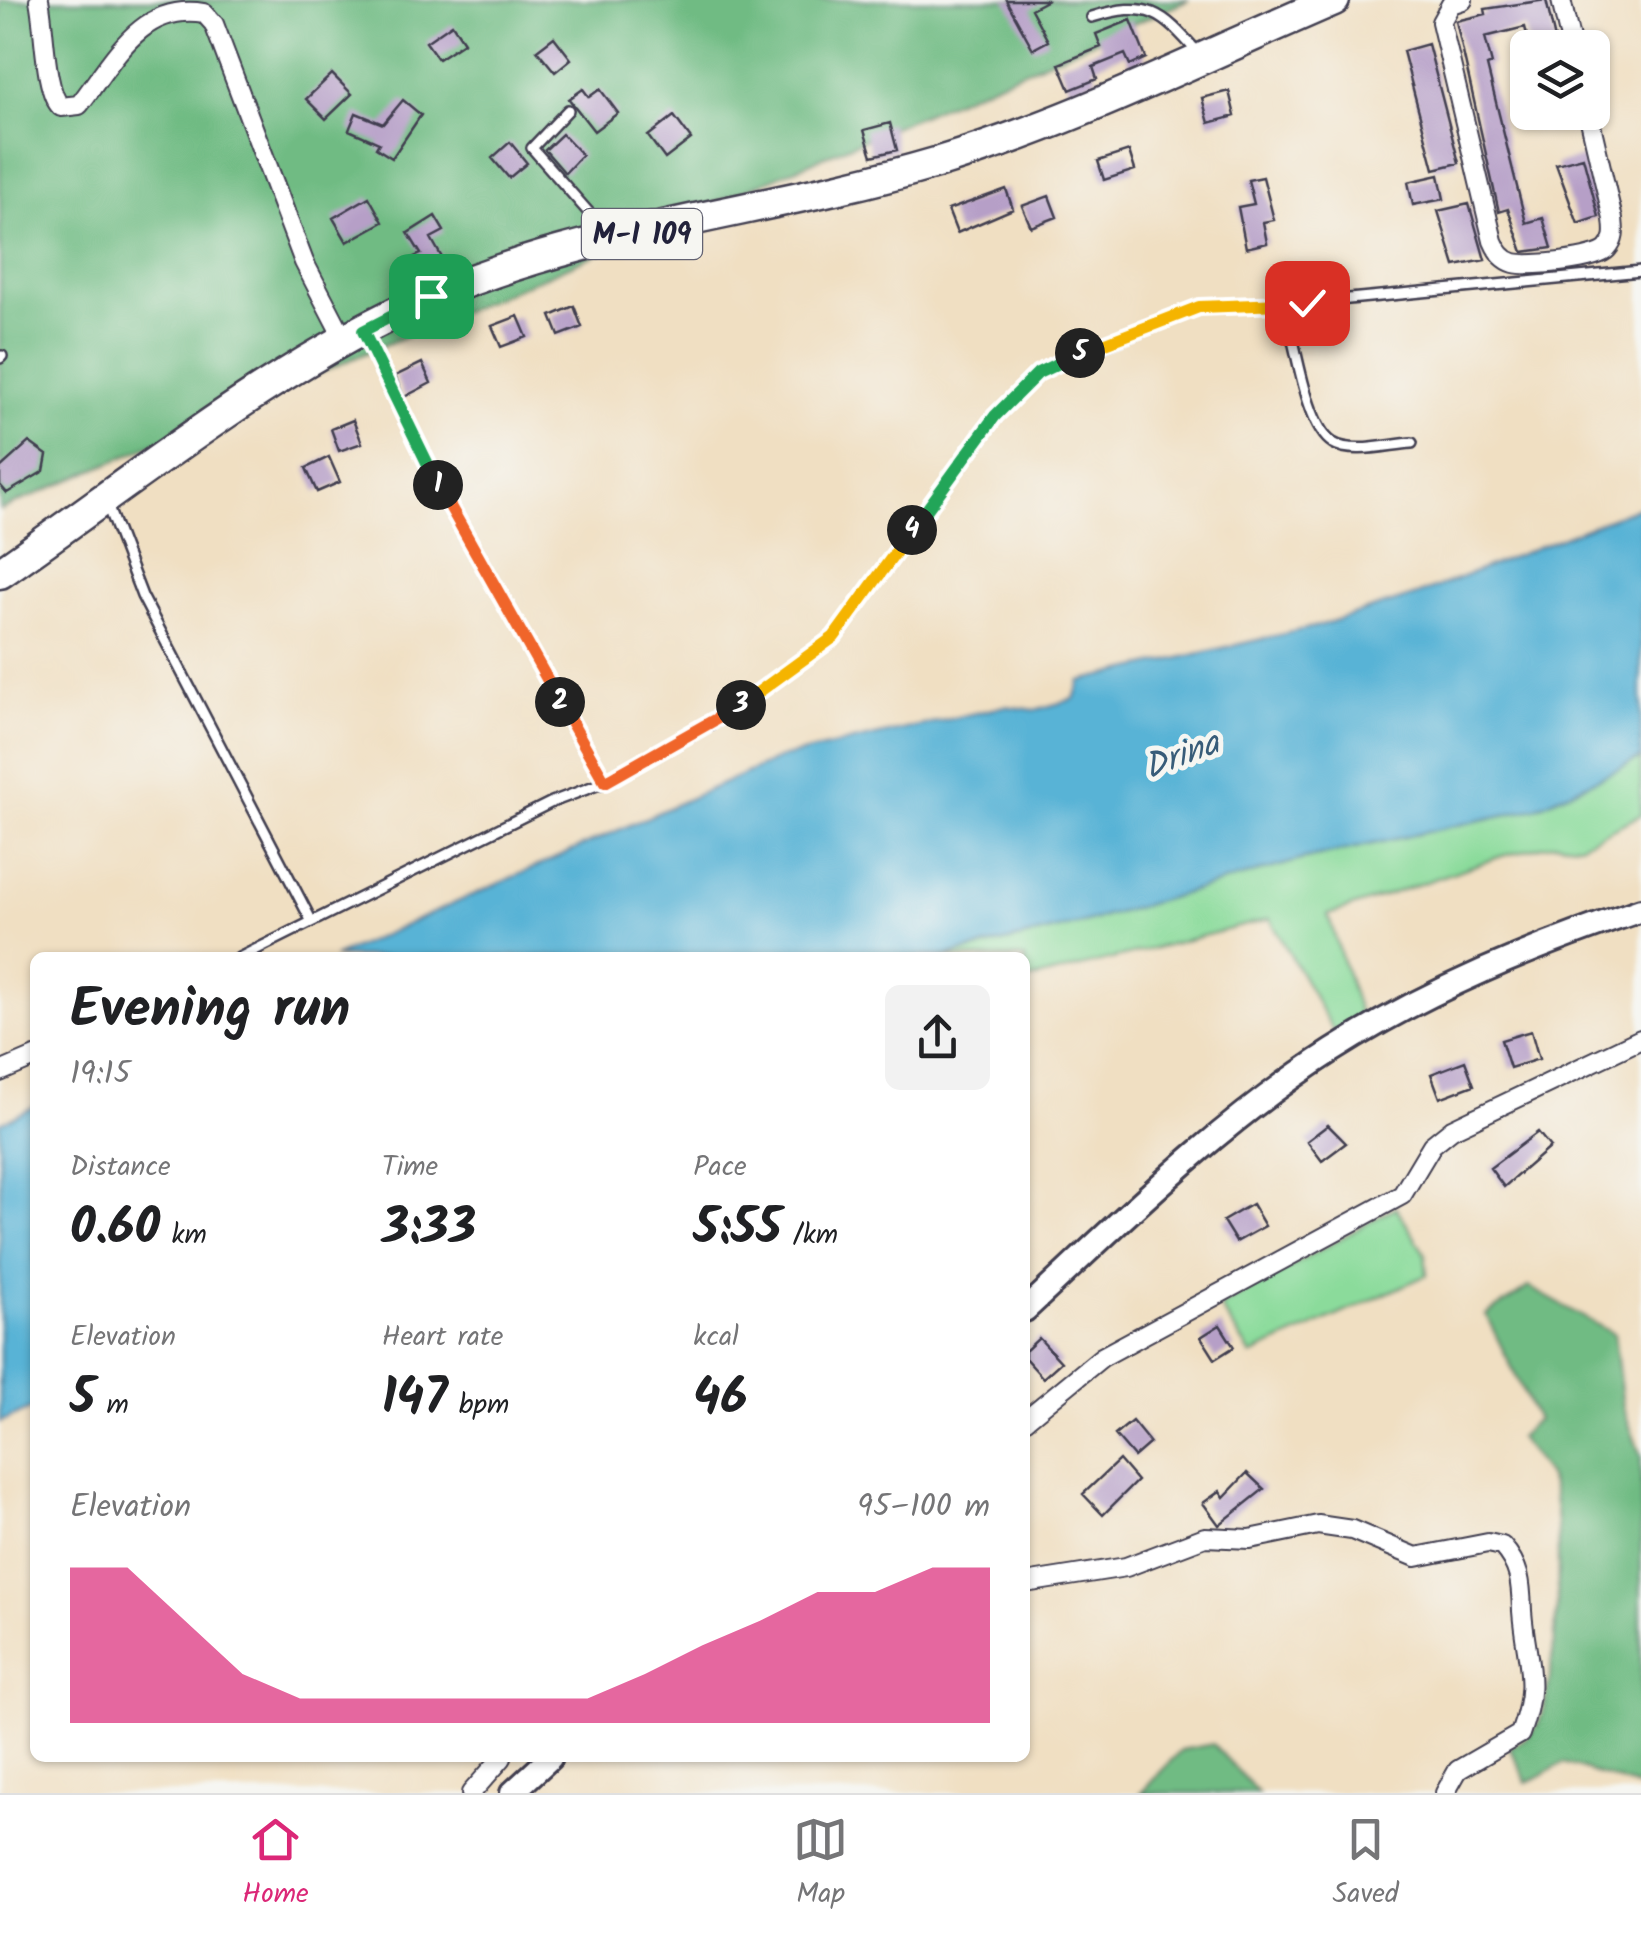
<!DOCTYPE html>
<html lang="en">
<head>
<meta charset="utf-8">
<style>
	body { margin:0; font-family:Kalam,sans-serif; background:#f2f2f2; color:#202124; height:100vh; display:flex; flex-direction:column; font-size:38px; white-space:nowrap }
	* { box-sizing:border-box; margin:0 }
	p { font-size:32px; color:#757577 }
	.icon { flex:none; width:55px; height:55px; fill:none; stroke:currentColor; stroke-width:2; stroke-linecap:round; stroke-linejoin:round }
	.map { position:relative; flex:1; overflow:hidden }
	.drawer { position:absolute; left:30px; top:952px; width:1000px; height:810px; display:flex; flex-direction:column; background:#fff; border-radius:15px; box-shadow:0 2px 8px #0004 }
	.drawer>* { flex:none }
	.fabs { position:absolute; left:1510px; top:30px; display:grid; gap:20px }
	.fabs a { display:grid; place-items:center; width:100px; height:100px; border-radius:15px; background:#fff; box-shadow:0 2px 8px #0004; font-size:50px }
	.pin { position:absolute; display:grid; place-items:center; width:85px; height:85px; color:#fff; margin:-42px; border-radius:20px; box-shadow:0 5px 15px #0006 }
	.km { position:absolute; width:50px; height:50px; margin:-25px; border-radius:50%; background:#222; color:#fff; font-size:28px; line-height:50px; text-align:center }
	.round { display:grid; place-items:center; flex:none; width:105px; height:105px; border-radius:15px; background:#f2f2f2 }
	.overview { display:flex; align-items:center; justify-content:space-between; height:170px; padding:0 40px }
	h1 { font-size:55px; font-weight:700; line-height:75px }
	.metrics { display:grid; grid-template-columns:repeat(3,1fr); gap:15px; height:170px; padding:10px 40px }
	.metrics div { display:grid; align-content:center }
	.metrics b { font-size:50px; font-weight:700 }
	.metrics small { font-size:28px; font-weight:400 }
	.metrics p { font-size:28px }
	.chart { height:280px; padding:20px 40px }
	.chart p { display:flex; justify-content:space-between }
	.chart svg { width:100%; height:180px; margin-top:10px; fill:#db2777; opacity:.7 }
	.tab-bar { display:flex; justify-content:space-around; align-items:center; height:140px; border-top:2px solid #e0e0e0; background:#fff; font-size:28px; color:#757577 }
	.tab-bar a { display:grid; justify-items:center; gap:5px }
	.tab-bar .current { color:#db2777 }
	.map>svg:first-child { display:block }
	.green { fill:#8bdb9b; stroke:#567e6b; stroke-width:2.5 }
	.forest { fill:#70bb83; stroke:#496e5f; stroke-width:2.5 }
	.water { fill:#59b3d6; stroke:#3e6a88; stroke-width:2.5 }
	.building { fill:#b69fc7 }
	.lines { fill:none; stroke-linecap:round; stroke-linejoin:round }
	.service-casing { stroke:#413e4f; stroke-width:14 }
	.minor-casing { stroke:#413e4f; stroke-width:22 }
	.tertiary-casing { stroke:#413e4f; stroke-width:28 }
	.primary-casing { stroke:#413e4f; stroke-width:35 }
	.service { stroke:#fff; stroke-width:9 }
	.minor { stroke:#fff; stroke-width:18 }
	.tertiary { stroke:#fff; stroke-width:22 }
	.primary { stroke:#fff; stroke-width:30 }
	.split-1-casing { stroke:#fff; stroke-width:20 }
	.split-2-casing { stroke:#fff; stroke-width:20 }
	.split-3-casing { stroke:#fff; stroke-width:20 }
	.split-4-casing { stroke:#fff; stroke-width:20 }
	.split-5-casing { stroke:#fff; stroke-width:20 }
	.split-6-casing { stroke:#fff; stroke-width:20 }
	.split-1 { stroke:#22a559; stroke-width:12 }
	.split-2 { stroke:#f0652b; stroke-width:12 }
	.split-3 { stroke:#f0652b; stroke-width:12 }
	.split-4 { stroke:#f5b400; stroke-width:12 }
	.split-5 { stroke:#22a559; stroke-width:12 }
	.split-6 { stroke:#f5b400; stroke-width:12 }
	.labels { text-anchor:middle; stroke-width:10; stroke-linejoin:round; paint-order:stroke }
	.shield { fill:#f6f6f2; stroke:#626272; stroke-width:2.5 }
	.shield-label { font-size:30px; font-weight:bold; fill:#22223b }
	.water-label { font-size:35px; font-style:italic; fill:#385c79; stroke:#f6f6f2 }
</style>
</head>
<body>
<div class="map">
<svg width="1641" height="1793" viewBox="0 0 1641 1793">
	<rect width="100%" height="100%" fill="#f6f6f2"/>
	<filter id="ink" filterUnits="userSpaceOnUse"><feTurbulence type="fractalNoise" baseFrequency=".01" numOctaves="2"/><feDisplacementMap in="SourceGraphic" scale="20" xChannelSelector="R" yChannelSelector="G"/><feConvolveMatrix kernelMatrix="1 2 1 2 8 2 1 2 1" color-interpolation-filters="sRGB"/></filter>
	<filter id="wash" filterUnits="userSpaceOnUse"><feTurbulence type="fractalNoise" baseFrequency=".0048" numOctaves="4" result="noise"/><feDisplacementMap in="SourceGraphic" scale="40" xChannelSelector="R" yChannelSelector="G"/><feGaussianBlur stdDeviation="2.25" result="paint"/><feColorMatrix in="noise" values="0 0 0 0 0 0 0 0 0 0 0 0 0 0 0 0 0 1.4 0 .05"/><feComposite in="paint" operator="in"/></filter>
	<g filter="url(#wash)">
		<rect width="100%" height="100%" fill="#f0dfc2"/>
		<path class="green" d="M1641 758V815L1579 845 1556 843 1502 856 1328 915 1361 1018 1335 1034 1270 919 1025 981V958H941L1079 924 1300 860 1535 808Z
			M1396 1207 1425 1254 1427 1275 1251 1355 1220 1307Z"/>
		<path class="forest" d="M0 0H1189L0 510Z
			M1529 1287 1614 1334 1623 1407 1641 1457V1788L1564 1763 1527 1783 1510 1747C1522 1741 1533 1735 1539 1722 1557 1681 1564 1533 1552 1489 1548 1472 1529 1452 1519 1437L1537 1420 1486 1315Z
			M1213 1744 1258 1793H1141L1181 1750Z"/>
		<path class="water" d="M1641 506V758L1535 808 1300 860 1079 924 941 957H334L780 758 1005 706 1035 710 1074 699 1080 681 1318 626 1417 595Z
			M35 1106V1407L0 1422V1123Z"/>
		<g id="blocks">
			<path class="building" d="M1006 0H1048L1031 9 1048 41 1033 49Z
				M1546 0 1557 48H1530L1525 27 1485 37 1492 64 1487 66 1526 223 1543 218 1552 248 1523 252 1508 209 1499 212 1456 21 1486 14 1485 9Z
				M1131 20 1146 58 1130 65 1125 54 1093 67 1097 79 1070 90 1059 64 1101 47 1096 34Z
				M452 24 464 42 438 59 426 42Z
				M554 37 571 59 555 72 537 50Z
				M1428 44 1459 163 1434 169 1403 51Z
				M332 74 352 94 326 119 306 99Z
				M583 89 589 97 600 89 618 113 594 131 569 99Z
				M1229 91 1235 116 1209 123 1202 98Z
				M403 100 421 115 392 158 376 148 379 143 349 130 356 113 383 124Z
				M674 116 691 139 665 159 648 136Z
				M890 123 897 150 872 156 864 130Z
				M562 134 582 155 565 173 545 150Z
				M510 142 527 163 509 178 492 158Z
				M1129 151 1135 170 1104 180 1098 161Z
				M1583 157 1599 217 1578 224 1556 164Z
				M1439 175 1444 199 1413 205 1408 182Z
				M1263 177 1274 220 1263 222 1267 243 1246 248 1238 207 1254 204 1248 180Z
				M1006 189 1013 209 957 233 948 210Z
				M1049 196 1057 217 1031 227 1022 206Z
				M369 197 383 222 347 242 333 218Z
				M1469 204 1485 260 1455 266 1438 211Z
				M435 216 444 231 431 238 445 263 424 275 414 257 421 254 408 233Z
				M574 306 582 327 559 336 551 316Z
				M518 316 527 337 501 347 492 326Z
				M422 363 431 383 404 397 395 376Z
				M353 420 362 443 339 451 331 429Z
				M29 442 47 455 44 471 7 493 0 485V468Z
				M329 457 340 482 317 492 306 468Z
				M1531 1031 1539 1059 1510 1068 1501 1040Z
				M1465 1061 1474 1085 1440 1098 1431 1074Z
				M1328 1125 1346 1143 1322 1161 1307 1141Z
				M1538 1132 1550 1147 1504 1187 1490 1168Z
				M1252 1204 1265 1226 1236 1242 1223 1221Z
				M1220 1325 1234 1347 1215 1359 1201 1337Z
				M1039 1338 1061 1362 1043 1378 1025 1358V1351Z
				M1132 1421 1150 1443 1134 1457 1115 1435Z
				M1119 1460 1137 1481 1103 1515 1083 1494Z
				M1247 1473 1264 1489 1219 1525 1203 1503 1220 1491 1224 1497Z"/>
		</g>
	</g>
	<g filter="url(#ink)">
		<use href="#blocks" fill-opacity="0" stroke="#413e4f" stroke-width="2.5"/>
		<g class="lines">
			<defs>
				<path id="service" d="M1092 17C1149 0 1161 11 1199 54
					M568 110 532 148 605 231
					M1307 303 1291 332C1298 359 1309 429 1333 443 1352 455 1391 444 1412 443
					M364 334 439 486 605 782
					M0 358 2 356
					M107 505 142 596 311 920
					M239 958 552 802 605 782 732 712 834 637 995 417 1038 373 1199 307 1307 303 1641 271"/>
				<path id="minor" d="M39 0C45 27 44 91 61 107L79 105C113 62 140 2 204 13L214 24 304 262 345 341
					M1463 0 1451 4 1441 22 1493 241C1497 251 1503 260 1514 263 1530 267 1597 260 1607 249 1616 239 1614 230 1613 219L1588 112
					M1561 0 1572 48
					M0 1072 35 1057
					M1025 1420 1102 1357 1402 1195 1432 1145 1452 1129 1641 1039
					M1025 1583 1126 1567 1205 1537 1250 1539 1318 1525 1352 1530 1416 1557 1488 1543 1502 1546C1521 1567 1521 1585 1522 1611 1526 1664 1540 1679 1520 1734L1458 1770 1445 1793
					M471 1793 502 1758"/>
				<path id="tertiary" d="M1025 1310C1123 1219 1219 1123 1332 1051 1429 989 1533 947 1641 910
					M512 1793 550 1758"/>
				<path id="primary" d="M0 573C137 478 279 362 432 296 591 227 770 212 936 163 1073 122 1203 56 1334 0"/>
			</defs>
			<use href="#service" class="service-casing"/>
			<use href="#minor" class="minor-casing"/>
			<use href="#tertiary" class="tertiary-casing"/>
			<use href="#primary" class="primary-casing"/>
			<use href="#service" class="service"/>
			<use href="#minor" class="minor"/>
			<use href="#tertiary" class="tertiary"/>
			<use href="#primary" class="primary"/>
		</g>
	</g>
	<g class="lines" filter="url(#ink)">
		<defs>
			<path id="split-1" d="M431 296 363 331 438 485"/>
			<path id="split-2" d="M438 485 560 702"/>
			<path id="split-3" d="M560 702 605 782 741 705"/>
			<path id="split-4" d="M741 705 834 637 912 530"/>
			<path id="split-5" d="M912 530 995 416 1038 373 1080 353"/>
			<path id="split-6" d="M1080 353 1199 307 1307 303"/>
		</defs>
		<use href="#split-1" class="split-1-casing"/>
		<use href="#split-2" class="split-2-casing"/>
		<use href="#split-3" class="split-3-casing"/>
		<use href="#split-4" class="split-4-casing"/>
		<use href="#split-5" class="split-5-casing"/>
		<use href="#split-6" class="split-6-casing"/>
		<use href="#split-1" class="split-1"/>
		<use href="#split-2" class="split-2"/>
		<use href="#split-3" class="split-3"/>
		<use href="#split-4" class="split-4"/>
		<use href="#split-5" class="split-5"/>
		<use href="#split-6" class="split-6"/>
	</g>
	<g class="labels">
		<rect class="shield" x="582" y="209" width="120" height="50" rx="8"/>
		<g class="shield-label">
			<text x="642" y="244">M-I 109</text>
		</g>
		<g class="water-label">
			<text transform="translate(1181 754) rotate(-21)" y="12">Drina</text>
		</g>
	</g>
</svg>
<div class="fabs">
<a><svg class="icon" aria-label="layers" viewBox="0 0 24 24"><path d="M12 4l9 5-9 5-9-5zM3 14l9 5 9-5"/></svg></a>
</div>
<div class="pin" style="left:431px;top:296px;background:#1e9e55"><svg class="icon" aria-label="arrive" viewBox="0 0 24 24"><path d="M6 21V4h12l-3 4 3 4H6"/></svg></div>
<div class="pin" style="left:1307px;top:303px;background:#d93025"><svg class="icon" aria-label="check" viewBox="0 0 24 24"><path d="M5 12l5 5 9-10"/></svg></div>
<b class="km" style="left:438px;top:485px">1</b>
<b class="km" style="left:560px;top:702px">2</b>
<b class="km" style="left:741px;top:705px">3</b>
<b class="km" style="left:912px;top:530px">4</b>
<b class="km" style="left:1080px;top:353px">5</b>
<section class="drawer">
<div class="overview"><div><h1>Evening run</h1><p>19:15</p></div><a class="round"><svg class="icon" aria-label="share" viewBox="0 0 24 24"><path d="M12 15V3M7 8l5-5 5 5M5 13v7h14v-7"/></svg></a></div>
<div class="metrics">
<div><p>Distance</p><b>0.60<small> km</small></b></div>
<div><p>Time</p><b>3:33</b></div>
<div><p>Pace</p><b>5:55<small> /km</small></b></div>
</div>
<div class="metrics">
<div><p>Elevation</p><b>5<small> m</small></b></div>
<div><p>Heart rate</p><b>147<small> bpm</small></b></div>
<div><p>kcal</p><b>46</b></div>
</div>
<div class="chart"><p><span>Elevation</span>95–100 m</p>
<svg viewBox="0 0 160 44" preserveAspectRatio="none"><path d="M0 44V6L10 6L20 19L30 32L40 38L50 38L60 38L70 38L80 38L90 38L100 32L110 25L120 19L130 12L140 12L150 6L160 6V44z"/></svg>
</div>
</section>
</div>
<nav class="tab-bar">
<a class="current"><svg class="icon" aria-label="home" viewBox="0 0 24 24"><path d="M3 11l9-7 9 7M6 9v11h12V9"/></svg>Home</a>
<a><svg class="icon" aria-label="map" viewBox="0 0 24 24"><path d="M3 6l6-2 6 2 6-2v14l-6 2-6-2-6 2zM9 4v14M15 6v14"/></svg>Map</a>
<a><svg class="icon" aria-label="saved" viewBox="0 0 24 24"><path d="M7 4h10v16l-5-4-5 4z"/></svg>Saved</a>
</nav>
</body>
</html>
